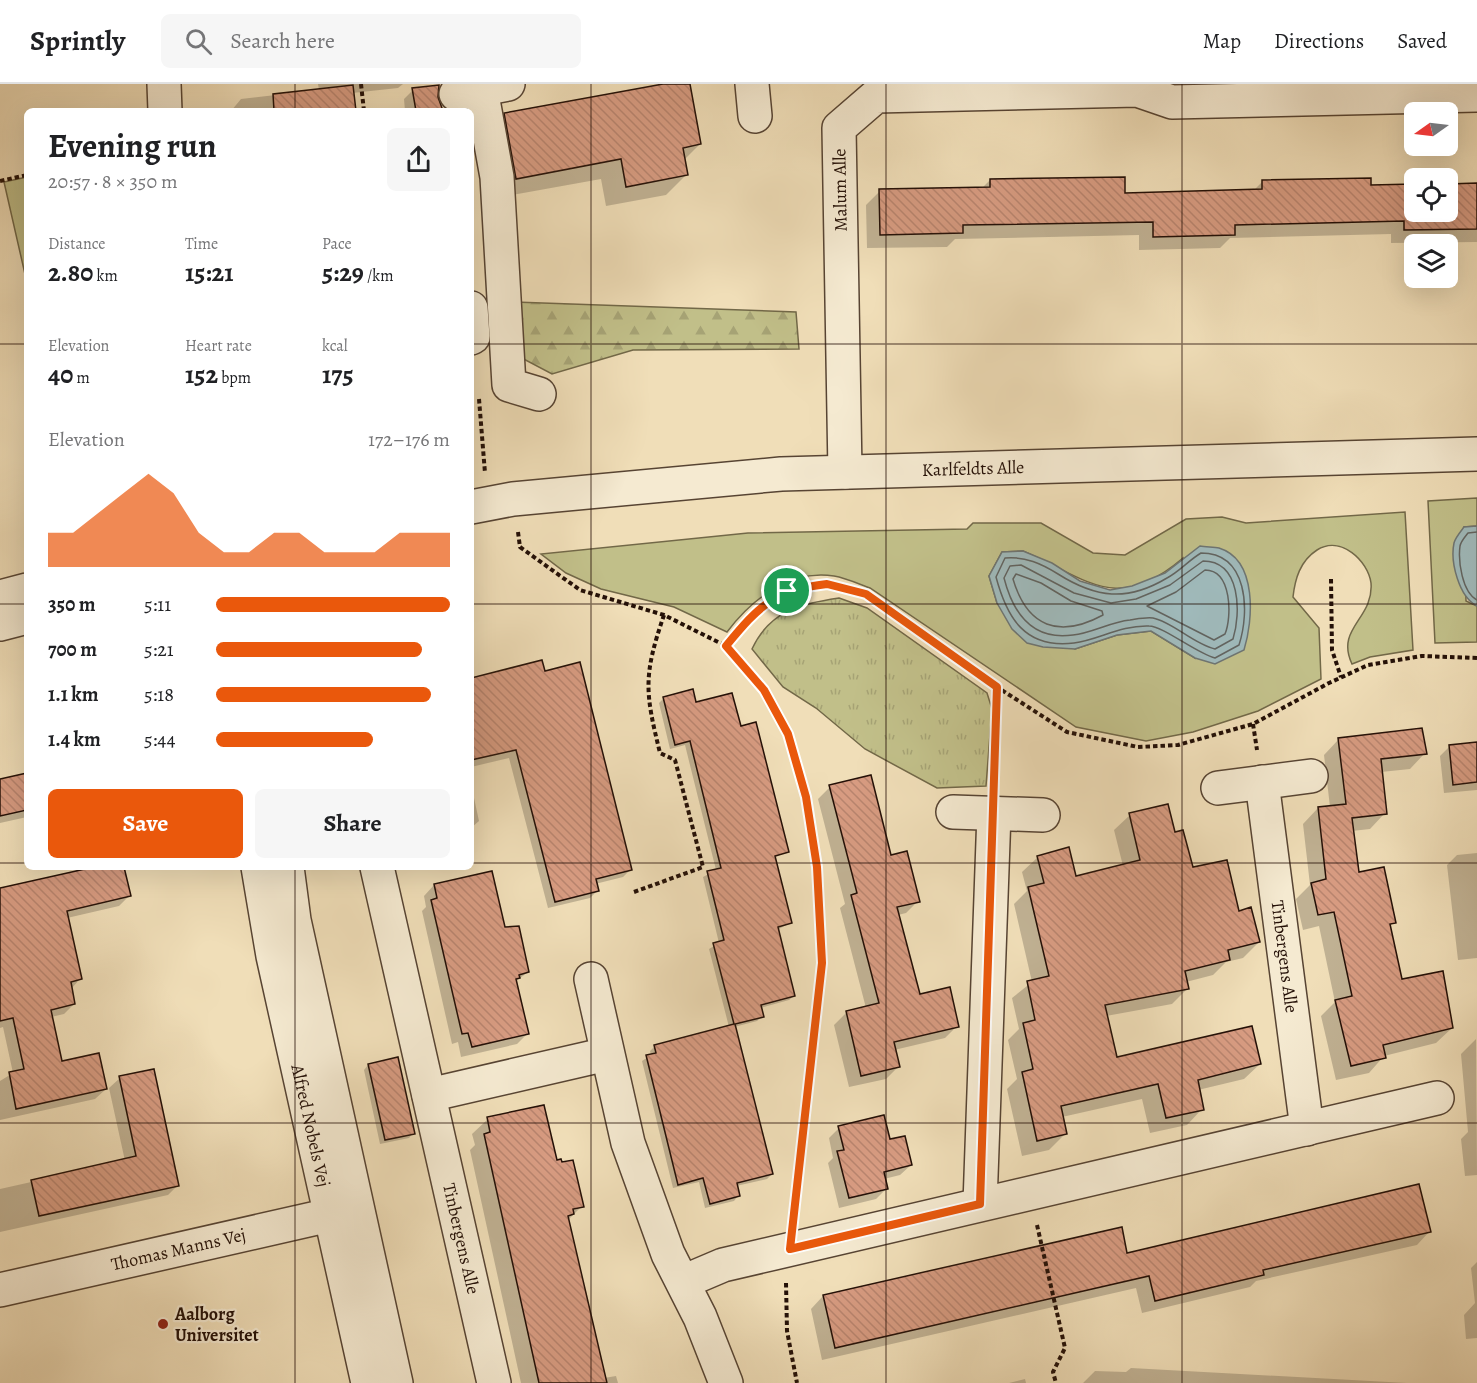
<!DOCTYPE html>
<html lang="en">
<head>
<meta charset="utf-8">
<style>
	body { margin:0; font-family:Alegreya,serif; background:#f6f6f6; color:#202124; height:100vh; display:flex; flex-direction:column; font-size:22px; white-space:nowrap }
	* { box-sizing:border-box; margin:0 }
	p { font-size:20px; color:#757577 }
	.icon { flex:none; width:33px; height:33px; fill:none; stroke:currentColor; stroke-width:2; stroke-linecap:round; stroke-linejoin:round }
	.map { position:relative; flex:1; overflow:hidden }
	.sheet { position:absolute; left:24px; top:24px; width:450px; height:762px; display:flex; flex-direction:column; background:#fff; border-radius:9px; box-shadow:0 6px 24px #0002 }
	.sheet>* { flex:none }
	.needle { width:39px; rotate:256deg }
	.controls { position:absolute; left:1404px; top:18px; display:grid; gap:12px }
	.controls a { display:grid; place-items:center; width:54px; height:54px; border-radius:9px; background:#fff; box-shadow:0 6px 24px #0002; font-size:30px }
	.pin { position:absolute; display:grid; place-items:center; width:51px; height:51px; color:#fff; margin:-26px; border:3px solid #fff; border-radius:50%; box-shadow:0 2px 6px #0007 }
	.round { display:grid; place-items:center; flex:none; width:63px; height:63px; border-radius:9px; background:#f6f6f6 }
	.head { display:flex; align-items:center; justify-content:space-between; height:102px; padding:0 24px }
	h1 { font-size:33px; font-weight:700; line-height:45px }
	.metrics { display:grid; grid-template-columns:repeat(3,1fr); gap:9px; height:102px; padding:6px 24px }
	.metrics div { display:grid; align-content:center }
	.metrics b { font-size:26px; font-weight:700 }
	.metrics small { font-size:16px; font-weight:400 }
	.metrics p { font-size:16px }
	.chart { height:168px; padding:12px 24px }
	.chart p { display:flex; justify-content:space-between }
	.chart svg { width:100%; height:108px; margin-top:6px; fill:#ea580c; opacity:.7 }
	.action { display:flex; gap:12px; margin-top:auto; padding:12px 24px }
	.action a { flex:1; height:69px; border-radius:9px; background:#ea580c; color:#fff; font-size:24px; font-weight:700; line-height:69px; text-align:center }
	.action a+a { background:#f6f6f6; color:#202124 }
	ul { padding:0 24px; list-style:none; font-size:20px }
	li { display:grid; grid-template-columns:96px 72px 1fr; align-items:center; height:45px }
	li i { height:15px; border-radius:8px; background:#ea580c }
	header { display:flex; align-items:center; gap:36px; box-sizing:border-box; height:84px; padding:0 30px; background:#fff; border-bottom:2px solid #e0e0e0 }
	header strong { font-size:28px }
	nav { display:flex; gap:33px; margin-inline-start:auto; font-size:21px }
	.search { width:420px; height:54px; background:#f6f6f6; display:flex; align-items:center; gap:15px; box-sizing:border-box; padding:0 21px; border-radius:9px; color:#757577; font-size:22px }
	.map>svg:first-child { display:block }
	.grass { fill:#c1bf89; stroke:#726848; stroke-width:1.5; fill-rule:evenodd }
	.forest { fill:url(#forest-firs); stroke:#726848; stroke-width:1.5 }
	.park { fill:url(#park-tufts); stroke:#726848; stroke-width:1.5 }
	.water { fill:#9fb9ba; stroke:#6e7572; stroke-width:1.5 }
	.shadow { fill:#0003 }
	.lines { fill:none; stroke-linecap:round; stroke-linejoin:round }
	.shore { stroke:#626460; stroke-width:1.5 }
	.building { fill:url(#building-back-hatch); stroke:#241007; stroke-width:1.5 }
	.minor-casing { stroke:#574433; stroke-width:36 }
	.path { stroke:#241007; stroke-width:4; stroke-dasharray:4.5 3; stroke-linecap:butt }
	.minor { stroke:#f5ead1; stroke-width:33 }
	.route-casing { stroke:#fff; stroke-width:12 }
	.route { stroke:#ea580c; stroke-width:8 }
	.grid { fill:none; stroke:#241007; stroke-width:1.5; stroke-opacity:0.55 }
	.poi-dot { fill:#8f2418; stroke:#f5ead1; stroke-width:2 }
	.labels { text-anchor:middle; stroke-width:4.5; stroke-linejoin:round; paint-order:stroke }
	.street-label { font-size:18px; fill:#241007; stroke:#f5ead1 }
	.poi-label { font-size:18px; font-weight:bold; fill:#241007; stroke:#f5ead1; text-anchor:start }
</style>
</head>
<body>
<header>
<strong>Sprintly</strong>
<div class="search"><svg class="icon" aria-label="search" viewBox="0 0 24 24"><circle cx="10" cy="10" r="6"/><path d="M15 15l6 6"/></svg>Search here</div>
<nav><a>Map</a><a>Directions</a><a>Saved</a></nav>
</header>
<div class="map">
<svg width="1477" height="1299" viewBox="0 0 1477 1299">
	<defs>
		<pattern id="forest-firs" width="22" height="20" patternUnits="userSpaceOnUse" patternTransform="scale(1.5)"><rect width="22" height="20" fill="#c1bf89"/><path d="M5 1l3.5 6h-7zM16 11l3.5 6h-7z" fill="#a6a375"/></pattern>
		<pattern id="park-tufts" width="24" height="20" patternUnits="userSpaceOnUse" patternTransform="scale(1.5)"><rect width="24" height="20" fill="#c1bf89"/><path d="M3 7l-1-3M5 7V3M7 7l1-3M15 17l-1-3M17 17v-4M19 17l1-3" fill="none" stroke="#a6a375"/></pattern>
		<pattern id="building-back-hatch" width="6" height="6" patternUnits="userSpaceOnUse" patternTransform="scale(1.5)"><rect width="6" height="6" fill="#d79b81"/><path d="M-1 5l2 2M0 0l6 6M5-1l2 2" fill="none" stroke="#b8846e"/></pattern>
	</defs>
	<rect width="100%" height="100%" fill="#f0deb8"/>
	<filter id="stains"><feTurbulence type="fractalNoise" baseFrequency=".00333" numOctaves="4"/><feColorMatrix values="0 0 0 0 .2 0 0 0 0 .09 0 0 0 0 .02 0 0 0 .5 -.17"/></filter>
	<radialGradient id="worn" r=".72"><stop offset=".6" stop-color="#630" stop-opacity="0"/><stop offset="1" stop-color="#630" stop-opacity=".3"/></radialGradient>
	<path class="grass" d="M27 93V199L4 98Z
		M1477 414V442L1464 443 1466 517 1477 522V558L1435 559 1428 417Z
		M1405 428 1413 566 1370 573 1352 580C1335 544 1374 535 1371 499 1368 477 1341 451 1317 466 1300 477 1295 495 1293 513L1319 544 1321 595 1258 627 1193 648 1146 657 1076 643 870 504C859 500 846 494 834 492 790 485 752 515 727 548L674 523 601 505 566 489 541 470 748 449 967 445 973 439H1041L1093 469 1125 471 1186 435 1222 433 1246 439ZM1023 467C1088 495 1116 531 1183 474L1195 574 1151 547 1117 551 1075 565 997 519 989 492 1002 468Z"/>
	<path class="forest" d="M514 218 796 228 799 265 633 266 552 290 516 271Z"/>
	<path class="park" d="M839 514 867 524 987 609 992 625 986 702 937 704 865 665 816 624 783 603 752 565C770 526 801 520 839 514Z"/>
	<path class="water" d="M1477 442V522C1459 513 1450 478 1454 459 1455 454 1461 447 1464 443Z
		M1200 462C1206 463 1214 463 1219 464 1258 476 1253 537 1244 566L1215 580 1195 574 1151 547 1117 551 1075 565 1043 563 1027 559 1012 545 997 519 989 492 1002 468 1023 467 1052 479 1080 497 1110 506 1132 502 1165 489Z"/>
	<path class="shadow" d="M318 0H403L398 4 352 9 354 27H231L241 15 319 6Z
		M671 0H688L700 60 684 76 686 91 666 111 606 122 601 95 496 114 485 51 505 31Z
		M413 6 436 13 441 27H405L404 15Z
		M990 96 1123 111 1253 107 1262 98 1414 102V128H1448V101H1477V158L1391 159V150L1230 154 1220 164 1139 166V151L955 155 947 163 867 164 866 121 880 107 981 105Z
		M664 614 695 620 740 644 788 767 774 774 790 839 777 846 794 912 789 916 760 924 762 932 757 937 734 943 772 1090 767 1095 736 1102 738 1112 734 1117 705 1124 699 1098 673 1104 642 977 651 971 650 967 655 962 729 943 709 865 719 859 703 793 716 786 685 661 670 665 659 619Z
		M510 618 630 786 623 793 595 800 597 807 590 814 548 824 509 674 471 683V627Z
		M1339 655 1425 669 1410 685 1381 688 1385 729 1370 745 1352 747 1358 790 1394 838 1389 843 1401 897 1452 944 1436 959 1384 972 1369 989 1336 996 1321 932 1335 918 1319 842 1303 846 1296 815 1310 801 1303 740 1318 724 1330 723 1324 671Z
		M1477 660V706L1444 709 1440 672 1449 663Z
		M27 691V733L0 739V697Z
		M471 700 479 737 471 744Z
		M830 703 890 773 918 817 906 829 898 831 919 912 957 942 945 954 894 966 898 983 886 995 849 1003 834 941 846 929 866 924 840 824 845 820 818 715Z
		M1130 731 1173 750 1192 785 1237 828 1259 858 1243 874 1226 878 1213 891 1186 898 1188 904 1172 920 1106 932 1116 974 1260 980 1244 995 1198 1006 1202 1025 1187 1041 1150 1049 1142 1015 1062 1033 1065 1050 1049 1066 1022 1072 1007 1005 1017 995 1008 956 1019 945 1012 914 1032 898 1014 820 1027 807 1022 788 1038 773 1075 794 1123 782 1114 746Z
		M1477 769V874L1458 876 1447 781 1457 771Z
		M75 783H123L129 812 119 822 67 834 80 895 71 905 74 920 64 930 51 933 61 979 106 1005 95 1015 0 1036V997L13 989 3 943 0 944V805L76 789Z
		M434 801 503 844 528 888 515 898 527 950 517 960 461 973 458 958 452 960 422 827 426 823 424 812Z
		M1476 955 1477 1091 1465 1092 1461 1055 1468 1048 1461 970Z
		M368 981 413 1049 409 1054 380 1060 364 986Z
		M120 994 178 1101 168 1111 0 1148V1105L125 1077 109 1004Z
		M488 1035 556 1078 582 1122 568 1136 604 1294 616 1292 618 1299H521L470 1066 475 1061 472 1050Z
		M839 1044 889 1057 911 1081 900 1091 884 1095 886 1105 876 1115 839 1124 828 1079 833 1074 829 1054Z
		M1429 1148 1417 1161 1256 1197 1250 1203 1142 1229 1136 1204 822 1276 811 1225 823 1212 1126 1171Z
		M1477 1178V1254L1466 1255 1464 1231 1475 1219 1471 1184Z
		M1131 1284 1407 1299H1083L1095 1287 1126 1288Z
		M1025 1295 1026 1299H1009Z"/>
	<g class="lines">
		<path class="shore" d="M1477 448 1468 449C1465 453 1461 457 1460 462 1458 477 1462 508 1477 516
			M1201 469C1248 469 1250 527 1239 561L1215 574C1196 569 1163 542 1149 542 1120 541 1099 556 1074 559 1025 565 1007 534 996 493L1005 474C1025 472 1042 480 1058 490 1096 514 1127 518 1167 494 1179 488 1189 476 1201 469Z
			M1203 477C1241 477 1241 529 1233 555L1215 565C1193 560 1173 538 1153 534 1146 533 1137 535 1130 536 1110 538 1092 549 1073 551 1032 557 1013 529 1004 494L1010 482 1021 481 1074 509 1111 519 1136 515 1170 501Z
			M1205 486C1232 486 1232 533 1225 550L1214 556 1147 522 1176 508Z
			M1016 490 1041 499 1071 517 1102 527 1103 531C1059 555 1027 543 1013 495Z"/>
	</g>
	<path class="building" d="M663 0H690L701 60 683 64 688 91 626 103 621 75 516 95 504 29Z
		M353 1 356 27H274L273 10Z
		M439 1 438 13 443 27H416L412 4Z
		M1125 93V109L1262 105V96L1371 94V101L1414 100V128H1448V100L1477 99V145L1404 146V137L1235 141V151L1153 153V138L963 141V149L880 151 879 105 990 103V95Z
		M542 576 545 587 580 578 632 786 596 795 599 807 555 818 516 666 471 676V594Z
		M693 605 696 618 732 609 741 642 756 638 789 768 775 772 792 839 778 843 795 912 761 921 764 933 735 940 773 1090 737 1099 740 1112 710 1120 703 1094 678 1101 646 971 656 969 654 961 734 940 713 859 724 856 707 787 721 784 690 657 675 661 663 613Z
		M1422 644 1427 670 1381 675 1387 730 1352 734 1359 788 1384 783 1396 839 1390 840 1402 895 1443 887 1453 944 1383 961 1386 974 1351 982 1335 916 1352 912 1334 828 1318 831 1311 799 1326 795 1318 723 1346 720 1338 654Z
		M1477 658V698L1453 701 1449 661Z
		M27 689V726L0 732V695Z
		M871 691 891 771 907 767 920 818 897 823 920 910 950 903 959 943 894 958 900 983 861 992 846 927 879 919 851 811 857 809 829 701Z
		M1168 720 1175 748 1183 746 1193 783 1227 776 1239 827 1251 823 1260 858 1228 866 1230 876 1185 887 1189 905 1105 921 1117 973 1252 942 1261 980 1198 996 1204 1026 1166 1034 1158 1000 1061 1022 1067 1050 1037 1057 1022 988 1033 985 1023 939 1035 936 1027 897 1049 892 1028 803 1044 799 1037 772 1069 763 1076 792 1140 776 1129 729Z
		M94 783H124L131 812 67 827 82 895 71 898 75 920 51 926 62 977 99 969 107 1005 16 1025 9 988 24 985 13 934 0 937V804Z
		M492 787 505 843 519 842 529 888 519 891 520 894 516 895 529 950 472 963 468 949 462 950 431 816 437 814 434 800Z
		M398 973 415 1050 385 1056 368 980Z
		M154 985 179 1102 39 1132 31 1096 136 1072 119 992Z
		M544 1021 557 1076 561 1075 562 1078 573 1076 584 1123 573 1125 574 1130 568 1132 607 1299H539L484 1050 490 1048 487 1033Z
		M884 1031 890 1055 905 1052 912 1081 884 1088 888 1105 849 1114 837 1067 844 1066 838 1042Z
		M1419 1100 1431 1148 1263 1186 1264 1191 1155 1217 1149 1192 835 1264 823 1211 1122 1143 1127 1169Z"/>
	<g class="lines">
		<defs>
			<g id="minor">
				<path d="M164 0 165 27"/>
				<path d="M752 0 755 32"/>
				<path d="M481 5 497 93 509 301 539 310"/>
				<path d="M456 10 508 0"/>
				<path d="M471 224 473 253 471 254"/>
				<path d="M845 388 839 44 876 12 1137 6 1172 18 1477 11"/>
				<path id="s1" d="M471 423 513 415 781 390 1477 370"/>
				<path d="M0 513 27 506"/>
				<path d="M0 540 27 533"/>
				<path id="s2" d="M1262 698 1307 1045"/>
				<path d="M1218 704 1311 692"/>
				<path d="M953 728 1043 731"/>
				<path id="s3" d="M258 783 273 872 368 1299"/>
				<path d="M287 783 294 836 396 1299"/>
				<path id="s4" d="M377 783 494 1299"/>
				<path d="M591 895 628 1059 668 1170 700 1233 726 1299"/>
				<path d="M429 1011 607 970"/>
				<path d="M980 1120 994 729"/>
				<path d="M683 1198 723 1181 1437 1014"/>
				<path id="s5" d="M0 1206 352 1126"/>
			</g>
		</defs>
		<use href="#minor" class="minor-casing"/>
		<path class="path" d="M361 0 364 27
			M0 97 27 91
			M479 315 485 389
			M518 448 520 463 580 506 664 531 726 562 764 606 787 650 806 713 817 783 822 879 795 1132
			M1331 495 1332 566 1341 593
			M726 562 759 526 787 507 827 500 866 510 997 603 1067 648 1138 663 1178 661 1253 640 1329 599 1368 581 1422 572 1477 574
			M1253 640 1257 666
			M994 698 997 604
			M634 808 703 783 675 676 660 669C645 608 643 592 664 531
			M1037 1141 1065 1264 1053 1288 1056 1299
			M786 1199 787 1247 797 1299"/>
		<use href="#minor" class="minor"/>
	</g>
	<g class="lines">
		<defs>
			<path id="route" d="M827 500 866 510 997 603 980 1120 790 1165 822 879 817 783 806 713 788 650 764 606 726 562C760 521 774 506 827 500Z"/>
		</defs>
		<use href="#route" class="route-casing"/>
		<use href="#route" class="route"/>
	</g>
	<path class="grid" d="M295 0V27M591 0V1299M886 0V1299M1182 0V1299M0 260H27M471 260H1477M0 520H27M471 520H1477M0 779H27M471 779H1477M295 783V1299M0 1039H1477"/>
	<circle class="poi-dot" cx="163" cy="1240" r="6"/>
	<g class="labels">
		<g class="street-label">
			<text transform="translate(840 106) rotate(-91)" y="6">Malum Alle</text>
			<text dy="6" stroke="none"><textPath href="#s1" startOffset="504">Karlfeldts Alle</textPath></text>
			<text dy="6" stroke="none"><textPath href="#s2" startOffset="176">Tinbergens Alle</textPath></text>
			<text dy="6" stroke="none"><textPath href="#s3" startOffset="264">Alfred Nobels Vej</textPath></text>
			<text dy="6" stroke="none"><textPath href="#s4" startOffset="381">Tinbergens Alle</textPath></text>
			<text dy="6" stroke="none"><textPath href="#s5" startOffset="183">Thomas Manns Vej</textPath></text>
		</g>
		<g class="poi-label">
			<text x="175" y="1236">Aalborg<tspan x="175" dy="21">Universitet</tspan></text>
		</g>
	</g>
	<rect width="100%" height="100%" filter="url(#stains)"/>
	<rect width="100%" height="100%" fill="url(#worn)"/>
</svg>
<div class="controls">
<a><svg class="needle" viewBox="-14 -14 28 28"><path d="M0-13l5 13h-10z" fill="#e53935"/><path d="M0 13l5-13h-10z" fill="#757577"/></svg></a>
<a><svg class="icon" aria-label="locate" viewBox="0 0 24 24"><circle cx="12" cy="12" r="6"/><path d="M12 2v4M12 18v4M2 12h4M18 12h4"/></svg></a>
<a><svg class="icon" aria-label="layers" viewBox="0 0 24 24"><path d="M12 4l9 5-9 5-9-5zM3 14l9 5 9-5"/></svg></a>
</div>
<div class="pin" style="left:787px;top:507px;background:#1e9e55"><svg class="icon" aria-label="arrive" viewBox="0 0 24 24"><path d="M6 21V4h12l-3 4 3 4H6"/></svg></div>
<section class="sheet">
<div class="head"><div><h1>Evening run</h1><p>20:57 · 8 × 350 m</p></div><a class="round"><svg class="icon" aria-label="share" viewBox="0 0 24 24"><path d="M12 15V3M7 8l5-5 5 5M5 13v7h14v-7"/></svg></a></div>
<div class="metrics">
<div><p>Distance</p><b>2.80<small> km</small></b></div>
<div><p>Time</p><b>15:21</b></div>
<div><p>Pace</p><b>5:29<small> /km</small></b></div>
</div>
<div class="metrics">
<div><p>Elevation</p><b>40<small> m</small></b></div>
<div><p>Heart rate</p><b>152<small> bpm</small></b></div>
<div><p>kcal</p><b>175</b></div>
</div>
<div class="chart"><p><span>Elevation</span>172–176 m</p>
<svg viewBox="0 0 160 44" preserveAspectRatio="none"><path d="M0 44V30L10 30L20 22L30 14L40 6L50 14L60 30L70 38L80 38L90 30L100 30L110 38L120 38L130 38L140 30L150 30L160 30V44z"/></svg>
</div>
<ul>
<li><b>350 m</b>5:11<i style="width:100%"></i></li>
<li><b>700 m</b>5:21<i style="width:88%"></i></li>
<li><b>1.1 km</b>5:18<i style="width:92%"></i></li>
<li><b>1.4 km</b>5:44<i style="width:67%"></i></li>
</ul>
<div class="action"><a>Save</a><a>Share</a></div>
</section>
</div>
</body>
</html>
